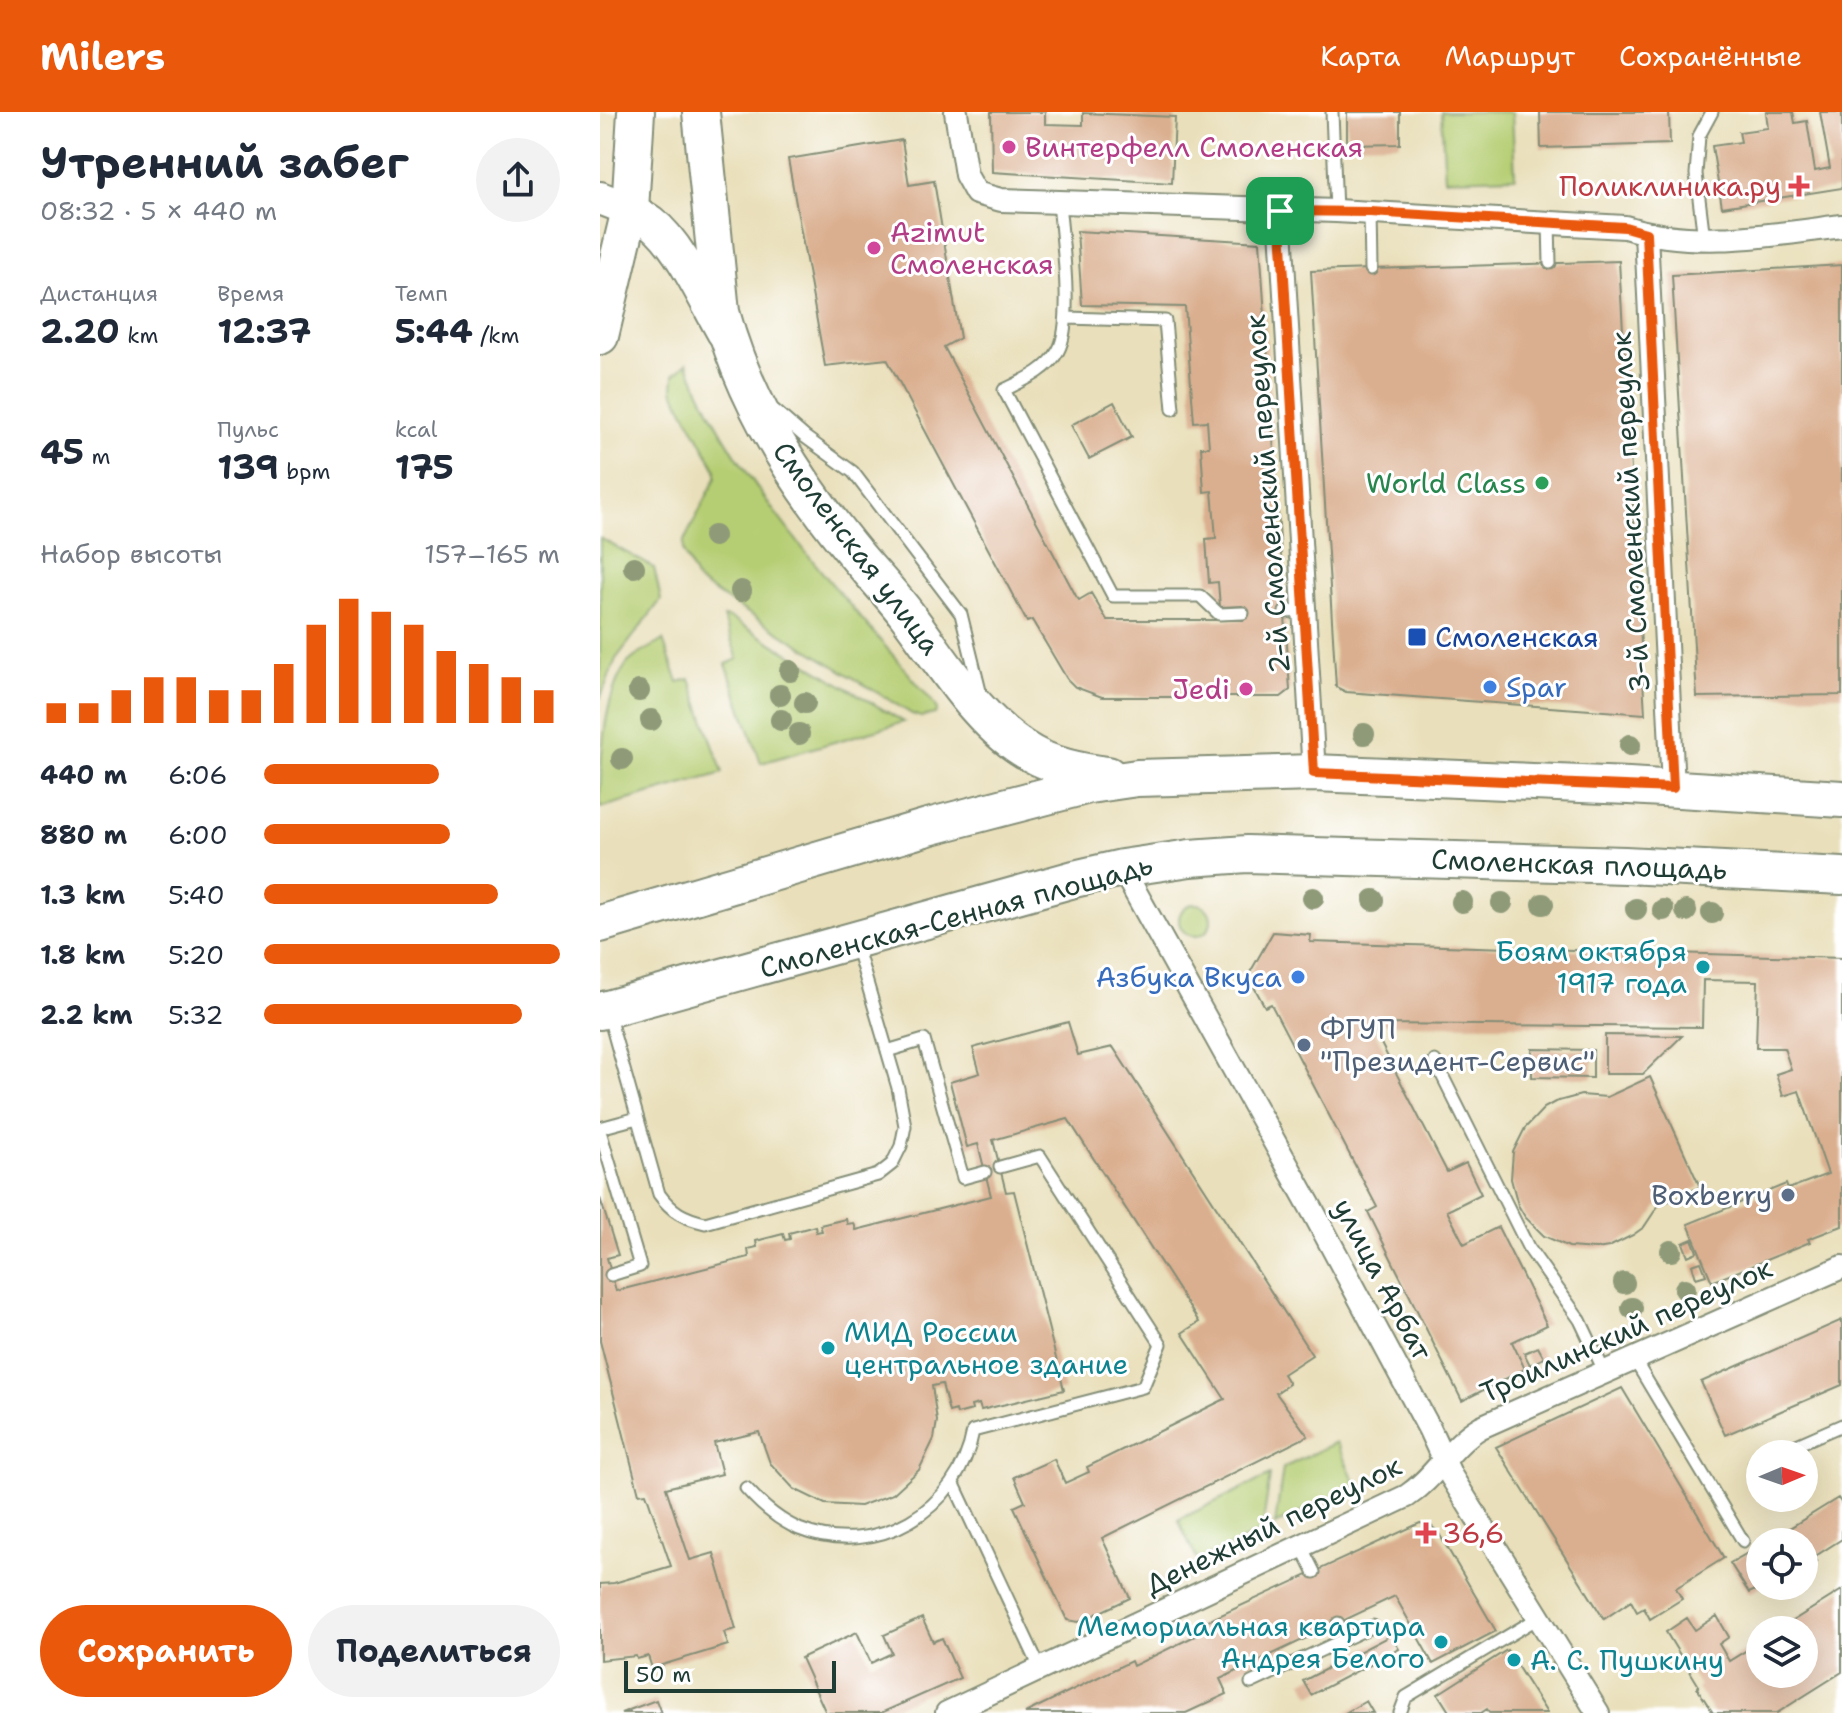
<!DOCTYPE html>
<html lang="ru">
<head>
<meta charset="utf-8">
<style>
	body { margin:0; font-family:"Shantell Sans",sans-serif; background:#f2f2f3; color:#1f2937; height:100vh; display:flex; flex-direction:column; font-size:30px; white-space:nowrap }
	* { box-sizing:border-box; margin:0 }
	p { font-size:26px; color:#747a83 }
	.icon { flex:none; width:44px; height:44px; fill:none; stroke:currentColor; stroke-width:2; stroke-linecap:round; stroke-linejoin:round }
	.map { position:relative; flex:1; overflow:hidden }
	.side { display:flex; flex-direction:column; background:#fff; width:600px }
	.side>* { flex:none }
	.needle { width:52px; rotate:88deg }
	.controls { position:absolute; left:1146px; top:1328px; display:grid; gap:16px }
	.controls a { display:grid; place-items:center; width:72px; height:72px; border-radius:50%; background:#fff; box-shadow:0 8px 32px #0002; font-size:40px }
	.scale { position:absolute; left:24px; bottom:20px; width:212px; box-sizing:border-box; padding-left:8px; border:4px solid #1f3d34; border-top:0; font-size:22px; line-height:28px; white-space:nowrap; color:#1f3d34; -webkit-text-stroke:6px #fff; paint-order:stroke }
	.pin { position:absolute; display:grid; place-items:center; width:68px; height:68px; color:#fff; margin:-34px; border-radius:16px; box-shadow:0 4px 12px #0006 }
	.round { display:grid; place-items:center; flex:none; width:84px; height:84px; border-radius:42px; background:#f2f2f3 }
	.head { display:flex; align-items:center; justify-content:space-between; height:136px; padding:0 40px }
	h1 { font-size:44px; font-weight:700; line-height:60px }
	.figures { display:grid; grid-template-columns:repeat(3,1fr); gap:12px; height:136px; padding:8px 40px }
	.figures div { display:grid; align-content:center }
	.figures b { font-size:34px; font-weight:700 }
	.figures small { font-size:22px; font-weight:400 }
	.figures p { font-size:22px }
	.chart { height:224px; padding:16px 40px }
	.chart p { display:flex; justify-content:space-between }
	.chart svg { width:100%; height:144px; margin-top:8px; stroke:#ea580c; stroke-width:6 }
	.action { display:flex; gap:16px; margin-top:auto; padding:16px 40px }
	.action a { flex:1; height:92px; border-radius:48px; background:#ea580c; color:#fff; font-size:32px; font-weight:700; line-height:92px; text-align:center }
	.action a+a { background:#f2f2f3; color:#1f2937 }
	ul { padding:0 40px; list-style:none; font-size:26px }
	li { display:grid; grid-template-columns:128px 96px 1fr; align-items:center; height:60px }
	li i { height:20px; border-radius:10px; background:#ea580c }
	header { display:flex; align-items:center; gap:48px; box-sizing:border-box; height:112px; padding:0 40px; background:#ea580c; color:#fff }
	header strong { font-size:38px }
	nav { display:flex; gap:44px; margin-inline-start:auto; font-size:28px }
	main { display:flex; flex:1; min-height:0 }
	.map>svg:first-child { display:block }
	.green { fill:#b6ce73; stroke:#6a8654; stroke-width:2 }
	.building { fill:#daaf8f }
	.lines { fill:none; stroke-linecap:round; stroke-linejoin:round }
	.lane-casing { stroke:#848e77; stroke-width:15 }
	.street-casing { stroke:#848e77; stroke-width:26 }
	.secondary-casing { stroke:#848e77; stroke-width:36 }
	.primary-casing { stroke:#848e77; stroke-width:40 }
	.lane { stroke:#fff; stroke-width:11 }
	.street { stroke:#fff; stroke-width:22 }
	.secondary { stroke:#fff; stroke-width:32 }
	.primary { stroke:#fff; stroke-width:36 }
	.tree { fill:#8f9a79 }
	.route-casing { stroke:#fff; stroke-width:16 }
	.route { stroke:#ea580c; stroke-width:10 }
	.hotel-dot { fill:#d1479c; stroke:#fff; stroke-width:3 }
	.health-dot { fill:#e0444e; stroke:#fff; stroke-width:3 }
	.leisure-dot { fill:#2e9e5b; stroke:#fff; stroke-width:3 }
	.transit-dot { fill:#1a4fb4; stroke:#fff; stroke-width:3 }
	.shop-dot { fill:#3f7fe0; stroke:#fff; stroke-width:3 }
	.culture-dot { fill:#0f9aa8; stroke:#fff; stroke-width:3 }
	.service-dot { fill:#5c6f8a; stroke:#fff; stroke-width:3 }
	.labels { text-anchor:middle; stroke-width:6; stroke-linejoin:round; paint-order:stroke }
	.hotel-label { font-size:28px; fill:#b23c85; stroke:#fff; text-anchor:start }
	.health-label { font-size:28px; fill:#be3a42; stroke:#fff; text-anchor:end }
	.leisure-label { font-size:28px; fill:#27864d; stroke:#fff; text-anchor:end }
	.street-label { font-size:28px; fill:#1f3d34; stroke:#fff }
	.transit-label { font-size:28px; fill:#164399; stroke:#fff; text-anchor:start }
	.shop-label { font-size:28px; fill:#366cbe; stroke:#fff; text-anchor:start }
	.culture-label { font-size:28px; fill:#0d838f; stroke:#fff; text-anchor:end }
	.service-label { font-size:28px; fill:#4e5e75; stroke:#fff; text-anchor:start }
</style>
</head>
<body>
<header>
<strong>Milers</strong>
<nav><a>Карта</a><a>Маршрут</a><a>Сохранённые</a></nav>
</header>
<main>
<section class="side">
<div class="head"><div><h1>Утренний забег</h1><p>08:32 · 5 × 440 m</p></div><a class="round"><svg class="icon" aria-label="share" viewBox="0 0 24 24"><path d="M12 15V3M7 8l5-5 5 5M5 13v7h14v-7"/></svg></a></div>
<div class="figures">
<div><p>Дистанция</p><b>2.20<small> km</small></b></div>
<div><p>Время</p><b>12:37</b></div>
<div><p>Темп</p><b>5:44<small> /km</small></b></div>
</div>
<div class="figures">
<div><b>45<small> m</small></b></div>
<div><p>Пульс</p><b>139<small> bpm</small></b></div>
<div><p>kcal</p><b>175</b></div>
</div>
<div class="chart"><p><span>Набор высоты</span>157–165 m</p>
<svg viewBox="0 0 160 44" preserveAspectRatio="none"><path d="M5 44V38M15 44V38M25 44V34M35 44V30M45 44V30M55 44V34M65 44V34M75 44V26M85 44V14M95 44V6M105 44V10M115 44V14M125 44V22M135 44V26M145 44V30M155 44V34"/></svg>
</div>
<ul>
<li><b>440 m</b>6:06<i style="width:59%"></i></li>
<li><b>880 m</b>6:00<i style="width:63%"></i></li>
<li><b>1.3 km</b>5:40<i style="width:79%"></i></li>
<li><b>1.8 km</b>5:20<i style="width:100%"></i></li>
<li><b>2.2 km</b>5:32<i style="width:87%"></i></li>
</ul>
<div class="action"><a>Сохранить</a><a>Поделиться</a></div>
</section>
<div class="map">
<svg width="1242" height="1601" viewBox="0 0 1242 1601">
	<rect width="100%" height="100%" fill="#fff"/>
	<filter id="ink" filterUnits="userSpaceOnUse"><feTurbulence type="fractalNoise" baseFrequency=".0125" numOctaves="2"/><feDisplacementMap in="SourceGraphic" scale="16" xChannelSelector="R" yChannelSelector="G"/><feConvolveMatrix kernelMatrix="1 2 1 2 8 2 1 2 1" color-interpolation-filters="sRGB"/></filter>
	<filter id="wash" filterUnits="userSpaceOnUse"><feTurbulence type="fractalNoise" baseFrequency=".006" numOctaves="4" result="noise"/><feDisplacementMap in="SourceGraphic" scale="32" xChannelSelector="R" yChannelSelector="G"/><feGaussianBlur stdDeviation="1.8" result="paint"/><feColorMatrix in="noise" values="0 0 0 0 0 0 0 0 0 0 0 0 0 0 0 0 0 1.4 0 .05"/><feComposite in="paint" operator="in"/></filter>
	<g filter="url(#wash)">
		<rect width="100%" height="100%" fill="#e9dfba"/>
		<path class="green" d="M841 0H912L915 65 845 67Z
			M87 251C142 381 242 481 331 588L337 597 335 602 321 605 312 602 98 470 83 440 84 429 116 366V358L73 278 74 263Z
			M0 426 54 456 61 488 16 547 0 587Z
			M123 505 130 506 304 610 161 651 126 552 138 547Z
			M63 528 78 570 90 567 123 661 0 696C0 655 2 587 26 553 33 543 53 535 63 528Z
			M579 808a16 16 0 1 1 32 0a16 16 0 1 1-32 0Z
			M736 1330 757 1374 675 1413 683 1356Z
			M670 1363 662 1419 598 1449 578 1408Z"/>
		<g id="blocks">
			<path class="building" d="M391 0H445V12L483 13V1L575 5 572 71 392 60Z
				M747 0H800V32L747 33Z
				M940 0H1069L1070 32 941 36Z
				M1166 0H1193L1195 11 1207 9 1215 59 1230 56 1220 0H1242V76L1122 95 1112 34 1141 30 1139 20 1168 16Z
				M302 28 309 73 334 69 360 226 344 235 476 484 479 488 491 481 507 508H643L642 494 620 495 618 470 609 471 606 427 616 426 612 379 604 380 601 335H609L607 309 594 310 585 195 482 193 477 119 660 130 690 578 681 585H502L475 575 467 567 432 508 427 510 287 247 225 254 188 47Z
				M1019 149 1045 602 746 580 736 575 711 159Z
				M1242 153V583L1097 585 1072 163Z
				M514 290 532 325 489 347 471 313Z
				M673 820 711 823 710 830 1242 846V1114L1208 1127 1210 1130 1112 1170 1088 1112 1186 1072 1188 1077 1228 1062 1199 979 1183 984 1176 962 1191 957 1184 936H1156L1158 869 1103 868 1102 915 777 912 774 918 847 1060 866 1051 881 1082 847 1099 864 1132 898 1115 947 1213 912 1230 925 1257 862 1289 768 1100 777 1095 671 892 665 895 648 864Z
				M468 910 478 943 513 935 712 1243 683 1262 689 1272 676 1281 708 1324 502 1426 530 1486 479 1510 467 1508 414 1395 425 1390 414 1365 454 1347 465 1371 489 1360 487 1355 625 1287 582 1221 599 1210 468 1007 393 1028 406 1080 414 1079 464 1278 381 1298 379 1292 371 1294 372 1298 357 1302 356 1298 349 1300 342 1272 332 1274 337 1309 334 1327 319 1358 293 1382 260 1394 225 1392 194 1377 170 1351 159 1320 114 1331 122 1362 66 1376 90 1448 114 1441 136 1517 124 1520 128 1533 52 1556 48 1544 37 1547 36 1544 0 1548V1472L14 1471 71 1454 46 1381 39 1382 0 1229V1086L18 1143 7 1146 16 1179 149 1145 148 1137 157 1135 156 1129 183 1122 185 1128 190 1127 189 1121 215 1114 216 1120 222 1119 220 1113 246 1107 247 1112 254 1111 256 1118 391 1084 378 1032 367 1035 350 970 380 961 373 936Z
				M1005 923 1082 924 1043 962H1005Z
				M932 937 993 938V966L932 965Z
				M1050 965 1100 1075 1058 1094 1044 1115 1033 1123 1009 1135 996 1137 969 1135 944 1124 925 1105 918 1093 911 1067 913 1040 925 1016 944 996 955 990 981 983 1007 985Z
				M1092 1127 1097 1140 1088 1144 1083 1131Z
				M1101 1150 1106 1163 1096 1166 1092 1153Z
				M1242 1208V1273L1125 1323 1101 1270Z
				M938 1235 944 1246 930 1253 924 1241Z
				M1022 1276 1124 1446 1076 1476 1082 1487 1050 1507 1044 1496 1037 1500 1031 1489 1004 1507 896 1335Z
				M1238 1386 1242 1392V1427L1214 1445 1217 1449 1204 1455V1430H1167Z
				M820 1411 830 1413 838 1420 896 1519 833 1552 795 1484 620 1567 627 1582 586 1601H425L531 1549 533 1554 599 1522 595 1515Z
				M1160 1434V1476L1149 1481 1130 1451Z
				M1242 1478V1560L1177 1601H1113L1097 1576 1099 1574 1066 1520 1087 1506 1095 1518 1117 1504 1129 1525 1119 1532 1129 1549 1160 1530V1562H1204V1518H1178Z
				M322 1506 333 1530 342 1526 360 1566 281 1601H226L201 1546 257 1520 271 1551 292 1541 284 1523Z
				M791 1523 799 1537 711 1583 703 1569Z
				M907 1538 947 1601H890L887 1597 881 1601H850L838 1582Z
				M56 1588 61 1601H21Z
				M766 1589 773 1601H745Z"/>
		</g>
	</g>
	<g filter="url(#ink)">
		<use href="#blocks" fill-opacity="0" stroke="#848e77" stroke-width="2"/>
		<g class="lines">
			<defs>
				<path id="lane" d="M732 0 736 99
					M459 91C462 125 474 211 458 239 447 259 424 268 404 278L513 484H600L619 502 643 501
					M770 100 771 157
					M949 111 950 151
					M1104 127 1096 62 1099 24 1112 0
					M467 206 565 209 573 297
					M174 298 205 325 253 360 361 502 381 583
					M685 500 704 499
					M8 901 59 1082C72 1100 84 1106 105 1111L278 1063 292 1052 301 1034 305 1014 298 976 256 833
					M287 939 324 928 363 1066 385 1060
					M835 949 928 1135 980 1208 1005 1261
					M0 1016 37 1006
					M0 1019 40 1154 11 1163
					M1034 1247 1143 1429
					M1176 1342 1242 1313
					M1155 1351 1160 1349
					M353 1370 441 1558
					M146 1376C161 1393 178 1408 199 1417 276 1448 359 1398 373 1319L543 1275 561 1232 440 1044 400 1055
					M701 1434 714 1460
					M738 1511 745 1527 773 1514
					M651 1571 745 1527
					M800 1601 806 1585 938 1506"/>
				<path id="street" d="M356 0 366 63 376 81 401 88 736 99 1025 115C1095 137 1171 123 1242 114
					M680 99 714 661
					M1046 121 1073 676
					M522 756 715 1103 829 1316 851 1364 998 1601
					M347 1601 807 1384C836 1365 851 1332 881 1315L1242 1155"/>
				<path id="secondary" d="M0 86C18 93 36 99 51 110 80 132 104 187 123 220"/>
				<path id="primary" d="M101 0 121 200C144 287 192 364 248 433 267 457 289 479 307 503 342 549 380 614 432 642 455 655 483 660 508 663
					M0 224 30 98 36 0
					M0 812 328 715 489 673 537 666 714 661 1029 674 1242 687
					M0 899 474 767 522 756 590 746 647 742 1025 753 1242 764"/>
			</defs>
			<use href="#lane" class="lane-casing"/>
			<use href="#street" class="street-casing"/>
			<use href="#secondary" class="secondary-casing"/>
			<use href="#primary" class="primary-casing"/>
			<use href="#lane" class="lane"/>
			<use href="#street" class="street"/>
			<use href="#secondary" class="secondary"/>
			<use href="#primary" class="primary"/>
		</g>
		<g class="tree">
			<circle cx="114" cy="424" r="11"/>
			<circle cx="34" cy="455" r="11"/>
			<circle cx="141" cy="479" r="11"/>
			<circle cx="190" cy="559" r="11"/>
			<circle cx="39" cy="579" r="11"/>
			<circle cx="180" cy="583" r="11"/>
			<circle cx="205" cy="591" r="11"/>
			<circle cx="51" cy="608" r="11"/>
			<circle cx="181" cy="608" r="11"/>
			<circle cx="199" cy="622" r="11"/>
			<circle cx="764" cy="622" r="11"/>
			<circle cx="1030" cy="633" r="11"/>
			<circle cx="22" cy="647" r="11"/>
			<circle cx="713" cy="786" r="11"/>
			<circle cx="774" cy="788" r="11"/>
			<circle cx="862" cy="790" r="11"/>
			<circle cx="902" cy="791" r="11"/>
			<circle cx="943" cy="792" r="11"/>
			<circle cx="1036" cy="797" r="11"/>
			<circle cx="1063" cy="798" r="11"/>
			<circle cx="1086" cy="799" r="11"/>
			<circle cx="1112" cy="801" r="11"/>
			<circle cx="1071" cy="1139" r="11"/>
			<circle cx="1024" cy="1171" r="11"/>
			<circle cx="1085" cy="1177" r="11"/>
			<circle cx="1032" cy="1196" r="11"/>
		</g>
	</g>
	<g class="lines" filter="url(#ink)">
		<defs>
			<path id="route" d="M680 99 770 100 1025 115 1046 121 1073 676 714 661Z"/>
		</defs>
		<use href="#route" class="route-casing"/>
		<use href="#route" class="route"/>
	</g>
	<g class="hotel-dot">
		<circle cx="409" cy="35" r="8"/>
		<circle cx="274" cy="136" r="8"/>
		<circle cx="646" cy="577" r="8"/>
	</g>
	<g class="health-dot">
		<path d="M1195 62h8v8h8v8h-8v8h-8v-8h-8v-8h8z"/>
		<path d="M822 1409h8v8h8v8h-8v8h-8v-8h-8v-8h8z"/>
	</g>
	<circle class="leisure-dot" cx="942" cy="371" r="8"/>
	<rect class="transit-dot" x="807" y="515" width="20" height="20" rx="4"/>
	<g class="shop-dot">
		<circle cx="890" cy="575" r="8"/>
		<circle cx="698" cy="865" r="8"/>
	</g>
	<g class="culture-dot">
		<circle cx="1103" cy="855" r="8"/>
		<circle cx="228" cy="1236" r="8"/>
		<circle cx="841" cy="1530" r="8"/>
		<circle cx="914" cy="1548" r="8"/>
	</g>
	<g class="service-dot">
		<circle cx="704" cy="933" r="8"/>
		<circle cx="1188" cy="1083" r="8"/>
	</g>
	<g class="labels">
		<g class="hotel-label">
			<text x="425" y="45">Винтерфелл Смоленская</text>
			<text x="290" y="130">Azimut<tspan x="290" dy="32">Смоленская</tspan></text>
			<text x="630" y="587" text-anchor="end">Jedi</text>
		</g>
		<g class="health-label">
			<text x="1181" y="84">Поликлиника.ру</text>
			<text x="842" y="1431" text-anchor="start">36,6</text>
		</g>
		<g class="leisure-label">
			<text x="926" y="381">World Class</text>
		</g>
		<g class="street-label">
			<text transform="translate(667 382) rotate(-94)" y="10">2-й Смоленский переулок</text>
			<text transform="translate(1030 400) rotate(-93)" y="10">3-й Смоленский переулок</text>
			<text transform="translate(257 436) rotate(53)" y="10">Смоленская улица</text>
			<text transform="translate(979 752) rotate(2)" y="10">Смоленская площадь</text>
			<text transform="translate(356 804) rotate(-15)" y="10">Смоленская-Сенная площадь</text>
			<text transform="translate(783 1167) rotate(62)" y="10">улица Арбат</text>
			<text transform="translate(1026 1218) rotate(-24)" y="10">Троилинский переулок</text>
			<text transform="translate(673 1413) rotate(-26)" y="10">Денежный переулок</text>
		</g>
		<g class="transit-label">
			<text x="835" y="535">Смоленская</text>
		</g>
		<g class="shop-label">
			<text x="906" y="585">Spar</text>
			<text x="682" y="875" text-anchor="end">Азбука Вкуса</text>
		</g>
		<g class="culture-label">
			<text x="1087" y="849">Боям октября<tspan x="1087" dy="32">1917 года</tspan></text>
			<text x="244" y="1230" text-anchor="start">МИД России<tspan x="244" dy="32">центральное здание</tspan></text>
			<text x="825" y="1524">Мемориальная квартира<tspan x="825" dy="32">Андрея Белого</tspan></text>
			<text x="930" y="1558" text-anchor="start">А. С. Пушкину</text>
		</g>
		<g class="service-label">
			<text x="720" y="927">ФГУП<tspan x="720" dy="32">"Президент-Сервис"</tspan></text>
			<text x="1172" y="1093" text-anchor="end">Boxberry</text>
		</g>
	</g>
</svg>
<div class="controls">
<a><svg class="needle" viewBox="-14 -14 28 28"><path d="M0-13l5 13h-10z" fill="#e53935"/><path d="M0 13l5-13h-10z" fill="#747a83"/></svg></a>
<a><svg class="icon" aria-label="locate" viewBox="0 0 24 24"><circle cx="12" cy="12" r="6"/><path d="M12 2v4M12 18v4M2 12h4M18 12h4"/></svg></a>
<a><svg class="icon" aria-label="layers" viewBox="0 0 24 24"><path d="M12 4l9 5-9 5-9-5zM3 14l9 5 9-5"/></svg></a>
</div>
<div class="scale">50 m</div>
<div class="pin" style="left:680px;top:99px;background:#1e9e55"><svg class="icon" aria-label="arrive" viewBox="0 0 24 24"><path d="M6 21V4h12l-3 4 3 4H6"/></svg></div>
</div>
</main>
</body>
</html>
